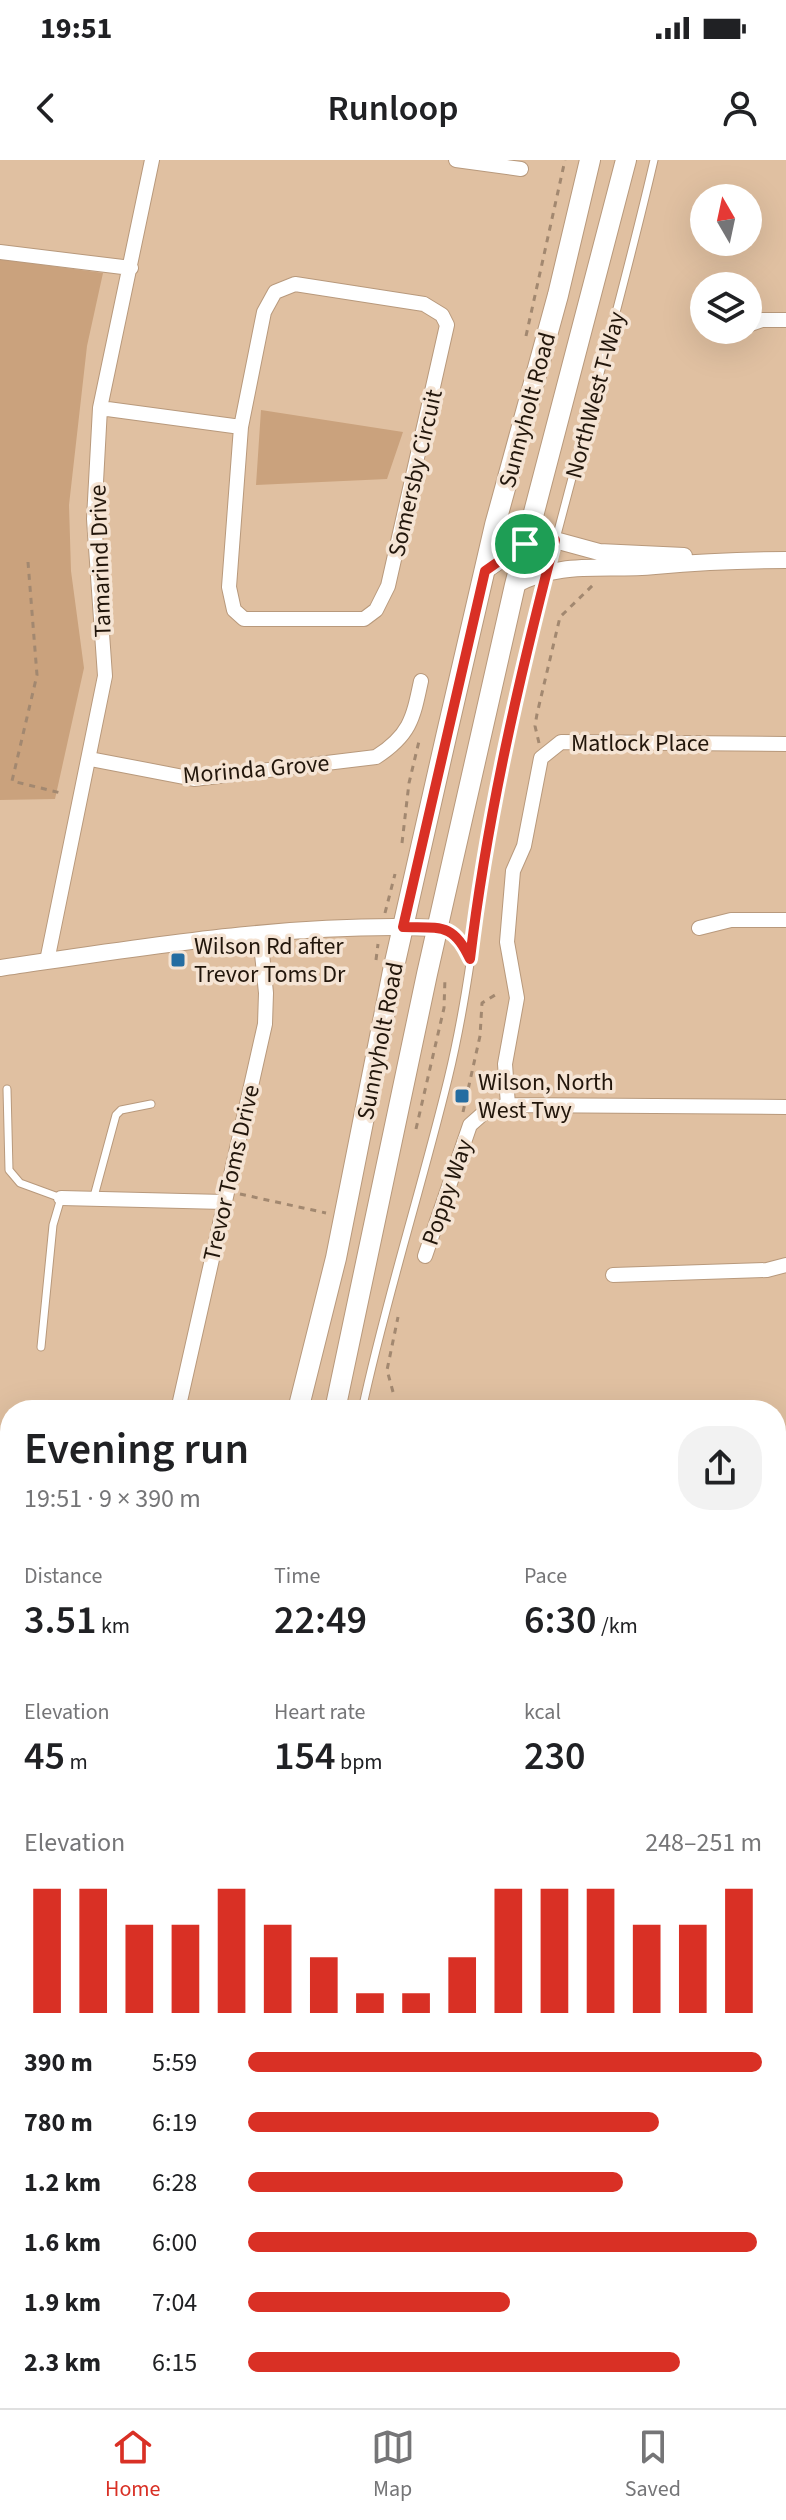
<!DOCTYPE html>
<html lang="en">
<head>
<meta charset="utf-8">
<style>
	body { margin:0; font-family:"Source Sans 3",sans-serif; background:#f2f2f2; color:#202124; height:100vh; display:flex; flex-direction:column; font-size:30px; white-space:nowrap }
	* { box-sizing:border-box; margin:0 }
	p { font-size:26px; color:#757577 }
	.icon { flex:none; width:44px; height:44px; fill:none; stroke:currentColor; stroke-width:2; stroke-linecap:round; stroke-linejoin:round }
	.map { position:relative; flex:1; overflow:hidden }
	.details { position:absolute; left:0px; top:1240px; width:786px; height:1008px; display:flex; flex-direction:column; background:#fff; border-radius:32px 32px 0 0; box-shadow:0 8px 32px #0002 }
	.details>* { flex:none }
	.needle { width:52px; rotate:351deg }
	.tools { position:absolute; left:690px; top:24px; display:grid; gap:16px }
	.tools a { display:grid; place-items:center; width:72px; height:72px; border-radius:50%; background:#fff; box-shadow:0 8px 32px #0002; font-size:40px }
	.pin { position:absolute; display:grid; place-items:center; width:68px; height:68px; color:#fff; margin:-34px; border:4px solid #fff; border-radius:50%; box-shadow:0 2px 8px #0007 }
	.round { display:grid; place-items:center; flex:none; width:84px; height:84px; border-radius:32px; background:#f2f2f2 }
	.head { display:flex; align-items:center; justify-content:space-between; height:136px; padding:0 24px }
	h1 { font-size:44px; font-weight:600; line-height:60px }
	.stats { display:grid; grid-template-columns:repeat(3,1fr); gap:12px; height:136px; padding:8px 24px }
	.stats div { display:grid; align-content:center }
	.stats b { font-size:40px; font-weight:600 }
	.stats small { font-size:22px; font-weight:400 }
	.stats p { font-size:22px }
	.chart { height:224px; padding:16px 24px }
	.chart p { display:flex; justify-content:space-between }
	.chart svg { width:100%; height:144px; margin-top:8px; stroke:#d93025; stroke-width:6 }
	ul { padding:0 24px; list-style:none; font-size:26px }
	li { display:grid; grid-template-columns:128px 96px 1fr; align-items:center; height:60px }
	li i { height:20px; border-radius:10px; background:#d93025 }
	.status { display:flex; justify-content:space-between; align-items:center; height:56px; padding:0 40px; background:#fff; direction:ltr }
	.status svg { height:22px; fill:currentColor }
	header { display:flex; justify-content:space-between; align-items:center; height:104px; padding:0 24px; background:#fff; font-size:36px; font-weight:600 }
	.tab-bar { display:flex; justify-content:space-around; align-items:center; height:112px; border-top:2px solid #e0e0e0; background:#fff; font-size:22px; color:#757577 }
	.tab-bar a { display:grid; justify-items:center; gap:4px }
	.tab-bar .current { color:#d93025 }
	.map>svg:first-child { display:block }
	.green { fill:#caa27d }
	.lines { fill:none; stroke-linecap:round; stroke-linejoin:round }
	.service-casing { stroke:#b8997c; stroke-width:9 }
	.minor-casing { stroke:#b8997c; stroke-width:16 }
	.tertiary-casing { stroke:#b8997c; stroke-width:18 }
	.primary-casing { stroke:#b8997c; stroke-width:22 }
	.motorway-casing { stroke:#b8997c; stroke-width:26 }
	.path { stroke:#a28870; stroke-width:3; stroke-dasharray:6 6; stroke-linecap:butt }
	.service { stroke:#fff; stroke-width:7 }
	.minor { stroke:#fff; stroke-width:14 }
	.tertiary { stroke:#fff; stroke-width:16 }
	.primary { stroke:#fff; stroke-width:20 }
	.motorway { stroke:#fff; stroke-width:24 }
	.route-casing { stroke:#fff; stroke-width:16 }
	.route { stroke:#d93025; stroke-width:10 }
	.poi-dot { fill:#256da1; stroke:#f5e4d4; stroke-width:3 }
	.labels { text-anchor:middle; stroke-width:7; stroke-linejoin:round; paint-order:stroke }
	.street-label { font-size:24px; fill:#22160b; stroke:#f5e4d4 }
	.poi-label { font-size:24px; fill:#22160b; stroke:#f5e4d4; text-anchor:start }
</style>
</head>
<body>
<div class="status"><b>19:51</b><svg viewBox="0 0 49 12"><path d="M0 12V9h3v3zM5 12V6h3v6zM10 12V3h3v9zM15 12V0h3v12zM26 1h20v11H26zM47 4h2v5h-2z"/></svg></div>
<header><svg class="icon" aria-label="back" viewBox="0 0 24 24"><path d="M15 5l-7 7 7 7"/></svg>Runloop<svg class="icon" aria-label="person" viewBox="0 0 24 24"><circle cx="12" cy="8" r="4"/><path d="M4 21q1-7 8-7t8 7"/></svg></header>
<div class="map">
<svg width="786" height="2248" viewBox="0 0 786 2248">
	<rect width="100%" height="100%" fill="#e0c0a1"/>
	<path class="green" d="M0 99 103 113 87 186 69 345 71 411 84 508 55 639 0 640Z
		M261 250 403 272 387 319 256 325Z
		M0 1571H10V1619L0 1620Z"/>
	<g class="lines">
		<defs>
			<path id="service" d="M440 768 457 774 469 797
				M7 929 9 1010 20 1023 61 1038 53 1065 41 1187
				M93 1040 116 955 121 950 151 944
				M362 1250C386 1138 421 1030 448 919 473 817 480 710 501 607 544 403 607 203 654 0
				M241 2238V2248"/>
			<path id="minor" d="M456 0 521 9
				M0 92 131 108
				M295 124 424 144 442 155 447 165 388 426 376 450 364 459H244L234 450 229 427 241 267 264 152 275 132Z
				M748 165 762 160H786
				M720 174 732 170
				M100 248 241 267
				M90 599 194 619 376 597C410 575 413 559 421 521
				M699 768 731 760H786
				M47 801 105 516 94 359 100 248 152 0
				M508 945 505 904 517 838 507 782 513 711 524 686 541 598 561 582 786 584
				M61 1038 224 1042
				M425 1096 470 965 487 950 508 945 786 947
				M613 1115 767 1110 786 1105
				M178 1250 265 864 266 833 260 774
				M395 1250 396 1248
				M776 1314 786 1302
				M776 1517 786 1516
				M0 1550H10
				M273 2238V2248
				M462 2248V2238
				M675 2248V2238"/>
			<path id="tertiary" d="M485 411 515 390 537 380H555L599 392 684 396
				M515 425C560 400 606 411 655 406 699 402 741 400 786 400
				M0 808C144 787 291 762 438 768"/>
			<path id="primary" d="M298 1250 336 1098 393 811 446 577 495 365 558 135 590 0
				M335 1250 427 814 515 425 626 0
				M163 2238 164 2248
				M203 2238 204 2248"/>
			<path id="motorway" d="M0 1643 10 1642
				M0 1666H10
				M0 1750 10 1751
				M776 1797 786 1798
				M0 1830 10 1831
				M776 1852 786 1854
				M0 1907 10 1908
				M776 1934 786 1935
				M776 1998 786 1999"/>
		</defs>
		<use href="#service" class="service-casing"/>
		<use href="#minor" class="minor-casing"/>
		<use href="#tertiary" class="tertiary-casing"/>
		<use href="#primary" class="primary-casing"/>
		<use href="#motorway" class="motorway-casing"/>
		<path class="path" d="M526 176 565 0
			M28 402 37 515 12 621 61 633
			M539 583 535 566 537 554 560 457 594 424
			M402 683 409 623 420 577
			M385 753 395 714
			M376 800 378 784
			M463 952 480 876 482 843 500 832
			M416 969 444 848 445 818
			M240 1034 326 1053
			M393 1232 387 1210 398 1157
			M0 1970 10 1977
			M776 2037 786 2038
			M139 2238 140 2248"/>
		<use href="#service" class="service"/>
		<use href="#minor" class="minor"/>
		<use href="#tertiary" class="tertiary"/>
		<use href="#primary" class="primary"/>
		<use href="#motorway" class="motorway"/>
	</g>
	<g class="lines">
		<defs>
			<path id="route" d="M537 380H555C519 518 487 657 470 799 453 762 440 768 403 767L485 411 515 390Z"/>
		</defs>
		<use href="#route" class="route-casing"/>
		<use href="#route" class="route"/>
	</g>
	<g class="poi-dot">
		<rect x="170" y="792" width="16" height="16" rx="4"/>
		<rect x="454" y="928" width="16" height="16" rx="4"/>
	</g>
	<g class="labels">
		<g class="street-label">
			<text transform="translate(595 235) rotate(-75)" y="8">NorthWest T-Way</text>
			<text transform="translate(527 250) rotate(-75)" y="8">Sunnyholt Road</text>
			<text transform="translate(415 313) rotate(-77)" y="8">Somersby Circuit</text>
			<text transform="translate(100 401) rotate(-92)" y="8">Tamarind Drive</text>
			<text x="640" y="591">Matlock Place</text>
			<text transform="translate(256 609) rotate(-5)" y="8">Morinda Grove</text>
			<text transform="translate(380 881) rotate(-79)" y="8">Sunnyholt Road</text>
			<text transform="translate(231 1013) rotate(-77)" y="8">Trevor Toms Drive</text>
			<text transform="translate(447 1032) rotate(-71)" y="8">Poppy Way</text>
		</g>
		<g class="poi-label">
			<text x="194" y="794">Wilson Rd after<tspan x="194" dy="28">Trevor Toms Dr</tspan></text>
			<text x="478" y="930">Wilson, North<tspan x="478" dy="28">West Twy</tspan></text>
		</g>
	</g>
</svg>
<div class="tools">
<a><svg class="needle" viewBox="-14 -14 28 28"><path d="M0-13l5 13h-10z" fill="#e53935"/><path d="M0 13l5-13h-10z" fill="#757577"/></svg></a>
<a><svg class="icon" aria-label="layers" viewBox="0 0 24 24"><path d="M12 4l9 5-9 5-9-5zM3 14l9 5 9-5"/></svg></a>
</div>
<div class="pin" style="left:525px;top:384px;background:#1e9e55"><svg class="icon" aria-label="arrive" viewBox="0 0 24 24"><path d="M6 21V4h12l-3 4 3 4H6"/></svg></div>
<section class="details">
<div class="head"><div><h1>Evening run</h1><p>19:51 · 9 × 390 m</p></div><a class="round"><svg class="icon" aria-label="share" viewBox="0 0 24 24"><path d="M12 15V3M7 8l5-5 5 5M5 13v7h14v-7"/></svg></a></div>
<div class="stats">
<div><p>Distance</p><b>3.51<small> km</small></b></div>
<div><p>Time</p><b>22:49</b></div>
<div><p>Pace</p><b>6:30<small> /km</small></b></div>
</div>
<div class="stats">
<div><p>Elevation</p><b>45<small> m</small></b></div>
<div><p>Heart rate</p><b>154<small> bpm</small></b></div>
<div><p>kcal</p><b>230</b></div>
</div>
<div class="chart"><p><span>Elevation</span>248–251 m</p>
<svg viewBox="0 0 160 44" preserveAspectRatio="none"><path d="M5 44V6M15 44V6M25 44V17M35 44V17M45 44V6M55 44V17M65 44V27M75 44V38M85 44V38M95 44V27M105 44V6M115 44V6M125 44V6M135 44V17M145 44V17M155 44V6"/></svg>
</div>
<ul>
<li><b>390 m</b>5:59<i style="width:100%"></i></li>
<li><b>780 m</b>6:19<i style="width:80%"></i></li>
<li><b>1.2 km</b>6:28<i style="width:73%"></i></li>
<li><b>1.6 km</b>6:00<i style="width:99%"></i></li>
<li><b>1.9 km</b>7:04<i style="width:51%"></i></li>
<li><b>2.3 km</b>6:15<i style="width:84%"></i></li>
</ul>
</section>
</div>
<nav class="tab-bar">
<a class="current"><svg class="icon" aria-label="home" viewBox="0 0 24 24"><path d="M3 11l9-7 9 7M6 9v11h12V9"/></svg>Home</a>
<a><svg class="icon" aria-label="map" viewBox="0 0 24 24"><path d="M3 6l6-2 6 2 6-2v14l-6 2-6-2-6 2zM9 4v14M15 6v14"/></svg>Map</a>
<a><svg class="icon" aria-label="saved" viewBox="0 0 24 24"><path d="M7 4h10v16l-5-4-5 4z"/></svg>Saved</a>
</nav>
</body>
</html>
